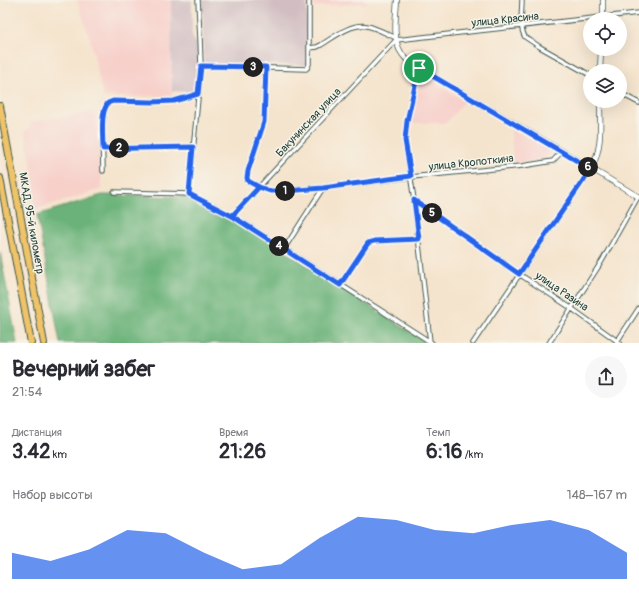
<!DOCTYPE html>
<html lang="ru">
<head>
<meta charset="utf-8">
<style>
	body { margin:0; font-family:Pangolin,sans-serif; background:#f7f7f7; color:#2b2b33; height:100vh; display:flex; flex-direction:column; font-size:15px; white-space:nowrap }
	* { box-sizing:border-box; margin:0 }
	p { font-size:13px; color:#7c7c81 }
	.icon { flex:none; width:22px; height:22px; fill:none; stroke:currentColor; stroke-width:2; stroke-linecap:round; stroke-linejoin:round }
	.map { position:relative; height:343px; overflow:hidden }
	.sheet { display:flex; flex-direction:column; background:#fff; flex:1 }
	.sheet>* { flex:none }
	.tools { position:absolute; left:583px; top:12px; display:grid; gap:8px }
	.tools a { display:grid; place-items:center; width:44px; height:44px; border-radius:50%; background:#fff; box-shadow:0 4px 16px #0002; font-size:20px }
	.pin { position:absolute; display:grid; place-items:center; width:34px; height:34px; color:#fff; margin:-17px; border:2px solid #fff; border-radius:50%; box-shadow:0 1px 4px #0007 }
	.km { position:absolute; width:20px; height:20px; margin:-10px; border-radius:50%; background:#222; color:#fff; font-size:11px; line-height:20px; text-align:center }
	.round { display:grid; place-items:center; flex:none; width:42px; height:42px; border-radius:21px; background:#f7f7f7 }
	.overview { display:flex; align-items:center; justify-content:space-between; height:68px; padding:0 12px }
	h1 { font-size:22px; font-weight:700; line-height:30px }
	.metrics { display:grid; grid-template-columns:repeat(3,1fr); gap:6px; height:68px; padding:4px 12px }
	.metrics div { display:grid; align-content:center }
	.metrics b { font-size:20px; font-weight:700 }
	.metrics small { font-size:11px; font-weight:400 }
	.metrics p { font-size:11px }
	.chart { height:112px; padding:8px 12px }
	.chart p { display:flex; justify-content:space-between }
	.chart svg { width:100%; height:72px; margin-top:4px; fill:#2563eb; opacity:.7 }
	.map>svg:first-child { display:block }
	.built { fill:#f7d0ca }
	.industrial { fill:#d2bec2 }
	.forest { fill:#6ab279; stroke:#447856 }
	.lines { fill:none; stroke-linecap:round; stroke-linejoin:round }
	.minor-casing { stroke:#3f564b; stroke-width:5.5 }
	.tertiary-casing { stroke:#3f564b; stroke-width:6 }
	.trunk-casing { stroke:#3f564b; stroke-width:8 }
	.minor { stroke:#fff; stroke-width:3.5 }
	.tertiary { stroke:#fff; stroke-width:4.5 }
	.trunk { stroke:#efc469; stroke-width:6 }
	.route-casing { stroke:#fff; stroke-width:8 }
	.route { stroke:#2563eb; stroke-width:5 }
	.labels { text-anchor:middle; stroke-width:3; stroke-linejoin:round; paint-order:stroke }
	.street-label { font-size:11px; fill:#1f3d34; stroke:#f7f3e8 }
</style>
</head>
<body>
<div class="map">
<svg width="639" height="343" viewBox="0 0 639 343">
	<rect width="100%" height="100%" fill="#f7f3e8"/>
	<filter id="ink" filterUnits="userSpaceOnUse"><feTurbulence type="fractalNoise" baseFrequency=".025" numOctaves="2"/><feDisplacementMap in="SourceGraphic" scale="8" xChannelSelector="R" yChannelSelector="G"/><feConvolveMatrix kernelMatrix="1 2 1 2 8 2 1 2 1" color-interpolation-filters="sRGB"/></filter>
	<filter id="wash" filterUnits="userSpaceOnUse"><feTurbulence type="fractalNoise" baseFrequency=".012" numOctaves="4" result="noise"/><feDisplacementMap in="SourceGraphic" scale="16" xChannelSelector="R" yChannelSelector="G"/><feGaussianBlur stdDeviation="0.9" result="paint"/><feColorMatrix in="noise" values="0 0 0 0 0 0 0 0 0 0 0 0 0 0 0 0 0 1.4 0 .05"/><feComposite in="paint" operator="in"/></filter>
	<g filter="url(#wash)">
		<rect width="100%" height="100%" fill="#f5e4cd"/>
		<path class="built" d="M77 0H171L172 96 103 97 90 38Z
			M314 0H366V3L314 7Z
			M421 75 465 101 446 123H409Z
			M95 112 100 158 102 189 36 209 33 196 34 195 35 186 25 130 31 129 30 122Z
			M511 128 550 151 546 160 513 163Z"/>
		<path class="industrial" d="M171 0H192V35L195 42H199L196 92 172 91Z
			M202 0H307V65L209 64 204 61Z"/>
		<path class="forest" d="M102 195 190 197 243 224 427 343H60L37 215Z
			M0 252 17 343H0Z"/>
	</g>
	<g filter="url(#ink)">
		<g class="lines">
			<defs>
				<path id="minor" d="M309 0V48
					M522 0C522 11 519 28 525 37L540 47 590 75
					M201 66 306 69 308 67 309 64V48L317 47 321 45C334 37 351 23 367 26 377 28 387 34 396 38
					M266 67 264 122 248 171 247 178 248 181 259 187 270 191 323 188 411 177 522 166 547 162 553 161 562 151
					M419 68 407 121 405 140 414 200 430 342
					M620 93 639 103
					M103 149 140 148 193 147
					M103 171C103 157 100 112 108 103L113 101 152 102 174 101 198 94
					M114 192 189 194 244 223 432 343
					M189 194 201 66 200 38 198 0
					M414 200 519 274 571 308 620 343
					M232 216 396 40 639 13
					M284 249 323 188
					M340 285 368 243 374 241 419 239
					M473 343 591 169
					M549 343 602 261 638 197
					M616 343 639 308"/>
				<path id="tertiary" d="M397 0C396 16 392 41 402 54 406 60 412 64 419 68L562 151 639 197
					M603 19V0
					M600 71 601 49
					M591 169C603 148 600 124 600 101"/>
				<path id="trunk" d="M0 106 44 343
					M0 178 31 343"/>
			</defs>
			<use href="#minor" class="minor-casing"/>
			<use href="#tertiary" class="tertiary-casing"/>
			<use href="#trunk" class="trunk-casing"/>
			<use href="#minor" class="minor"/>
			<use href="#tertiary" class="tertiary"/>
			<use href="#trunk" class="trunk"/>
		</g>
	</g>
	<g class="lines" filter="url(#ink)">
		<defs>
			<path id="route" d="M419 68 407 121 405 140 411 176 323 188 286 191H270L259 187 232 216 189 194 193 147 140 148 103 149C103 137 100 112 108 103L113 101 152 102 174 101 198 94 201 66 266 67 264 122 248 171 247 178 248 181 259 187 232 216 340 285 368 243 374 241 419 239 414 200 519 274 591 169 419 68"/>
		</defs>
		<use href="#route" class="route-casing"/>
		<use href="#route" class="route"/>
	</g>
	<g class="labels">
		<g class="street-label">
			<text transform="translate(505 19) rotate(-6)" y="4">улица Красина</text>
			<text transform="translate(308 122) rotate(-47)" y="4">Бакунинская улица</text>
			<text transform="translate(471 162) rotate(-6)" y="4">улица Кропоткина</text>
			<text transform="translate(32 223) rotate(80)" y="4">МКАД, 95-й километр</text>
			<text transform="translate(562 291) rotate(34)" y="4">улица Разина</text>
		</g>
	</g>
</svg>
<div class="tools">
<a><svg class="icon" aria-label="locate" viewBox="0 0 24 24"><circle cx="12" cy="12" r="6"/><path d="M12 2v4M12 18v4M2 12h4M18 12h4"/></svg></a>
<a><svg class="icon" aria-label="layers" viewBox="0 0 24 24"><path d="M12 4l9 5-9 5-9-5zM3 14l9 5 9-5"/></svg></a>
</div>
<div class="pin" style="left:419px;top:68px;background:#1e9e55"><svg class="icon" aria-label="arrive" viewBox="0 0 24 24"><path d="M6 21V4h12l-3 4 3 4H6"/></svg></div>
<b class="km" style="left:285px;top:191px">1</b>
<b class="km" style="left:119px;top:148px">2</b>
<b class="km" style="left:253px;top:67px">3</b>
<b class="km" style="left:279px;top:246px">4</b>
<b class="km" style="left:432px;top:213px">5</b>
<b class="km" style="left:588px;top:167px">6</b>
</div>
<section class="sheet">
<div class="overview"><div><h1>Вечерний забег</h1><p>21:54</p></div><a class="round"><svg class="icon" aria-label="share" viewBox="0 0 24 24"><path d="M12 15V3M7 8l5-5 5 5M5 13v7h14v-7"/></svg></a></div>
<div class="metrics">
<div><p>Дистанция</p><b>3.42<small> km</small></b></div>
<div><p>Время</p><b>21:26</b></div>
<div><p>Темп</p><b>6:16<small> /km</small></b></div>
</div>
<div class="chart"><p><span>Набор высоты</span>148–167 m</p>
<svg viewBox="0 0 160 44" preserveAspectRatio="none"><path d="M0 44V28L10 33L20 26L30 14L40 16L50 28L60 38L70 35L80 19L90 6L100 8L110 14L120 16L130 11L140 8L150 14L160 28V44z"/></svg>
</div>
</section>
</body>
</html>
